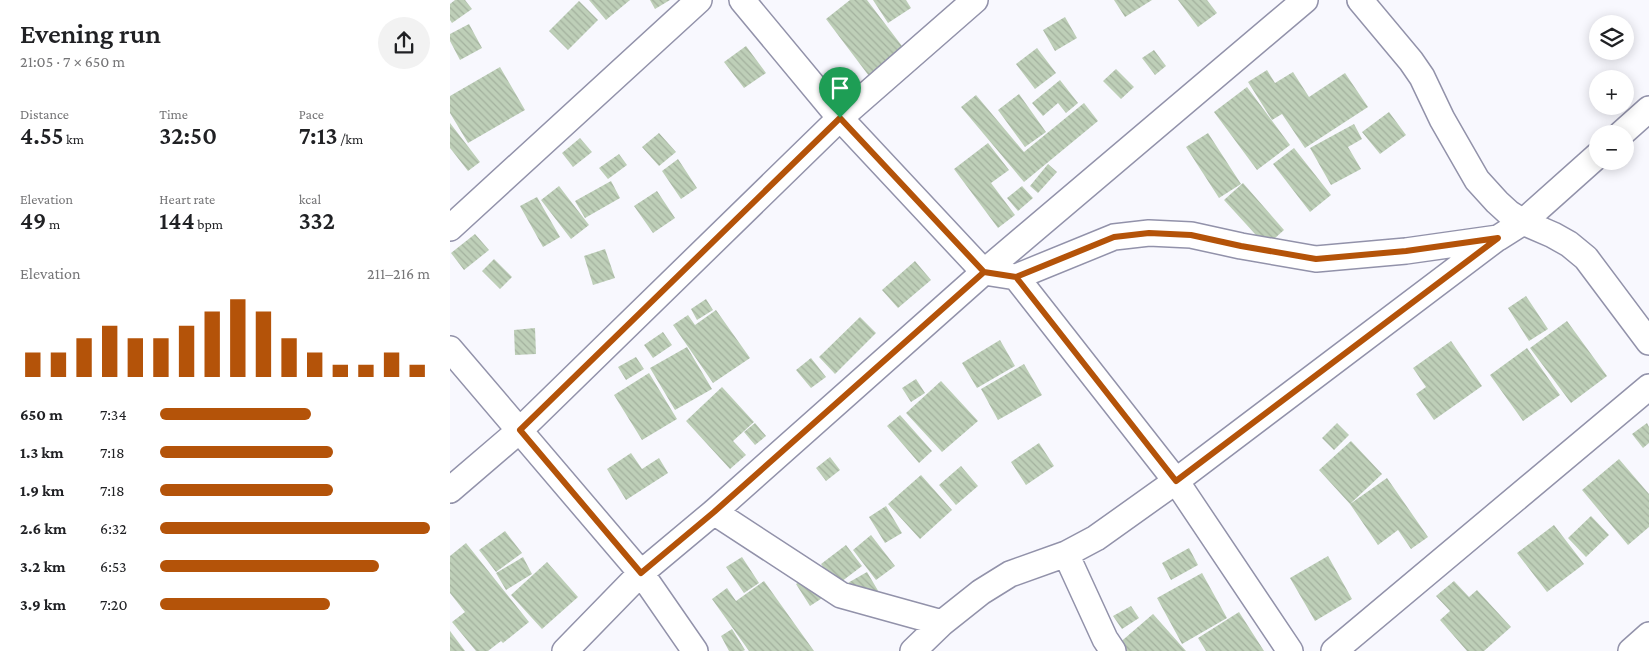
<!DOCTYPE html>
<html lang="en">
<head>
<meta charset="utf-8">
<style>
	body { margin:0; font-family:"Crimson Pro",serif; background:#f2f2f2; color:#202124; height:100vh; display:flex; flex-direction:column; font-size:19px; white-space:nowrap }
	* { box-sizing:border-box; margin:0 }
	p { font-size:16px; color:#757577 }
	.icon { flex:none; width:28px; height:28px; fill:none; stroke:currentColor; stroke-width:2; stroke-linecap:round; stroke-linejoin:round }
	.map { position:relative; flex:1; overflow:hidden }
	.drawer { display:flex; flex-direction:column; background:#fff; width:450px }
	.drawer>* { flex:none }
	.controls { position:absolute; left:1139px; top:15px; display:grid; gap:10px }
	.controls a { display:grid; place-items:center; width:45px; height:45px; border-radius:50%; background:#fff; box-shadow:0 2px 12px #0003; font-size:25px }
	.pin { position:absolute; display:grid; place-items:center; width:42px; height:42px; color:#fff; margin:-51px -21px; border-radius:50% 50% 50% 0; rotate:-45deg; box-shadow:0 0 5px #0007 }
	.pin .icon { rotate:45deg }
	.round { display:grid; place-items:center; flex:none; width:52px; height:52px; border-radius:26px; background:#f2f2f2 }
	.head { display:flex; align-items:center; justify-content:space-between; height:85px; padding:0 20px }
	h1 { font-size:28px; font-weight:600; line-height:38px }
	.stats { display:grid; grid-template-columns:repeat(3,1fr); gap:8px; height:85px; padding:5px 20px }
	.stats div { display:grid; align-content:center }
	.stats b { font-size:25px; font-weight:600 }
	.stats small { font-size:14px; font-weight:400 }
	.stats p { font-size:14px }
	.chart { height:140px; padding:10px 20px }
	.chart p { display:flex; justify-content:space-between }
	.chart svg { width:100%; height:90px; margin-top:5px; stroke:#b45309; stroke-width:6 }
	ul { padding:0 20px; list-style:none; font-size:16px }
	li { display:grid; grid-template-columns:80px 60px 1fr; align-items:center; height:38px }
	li i { height:12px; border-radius:6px; background:#b45309 }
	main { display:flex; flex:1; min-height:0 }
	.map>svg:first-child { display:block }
	.building { fill:url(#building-back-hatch) }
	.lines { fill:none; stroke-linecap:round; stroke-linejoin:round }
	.minor-casing { stroke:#9292aa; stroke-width:28 }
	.minor { stroke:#fff; stroke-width:25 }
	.route-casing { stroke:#fff; stroke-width:10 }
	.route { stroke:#b45309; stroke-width:6 }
</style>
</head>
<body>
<main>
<section class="drawer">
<div class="head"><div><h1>Evening run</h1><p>21:05 · 7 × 650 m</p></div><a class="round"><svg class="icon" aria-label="share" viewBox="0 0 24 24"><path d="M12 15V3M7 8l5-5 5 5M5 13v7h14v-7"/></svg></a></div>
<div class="stats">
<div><p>Distance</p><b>4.55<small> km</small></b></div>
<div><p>Time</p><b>32:50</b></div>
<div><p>Pace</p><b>7:13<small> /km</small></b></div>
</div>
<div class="stats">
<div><p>Elevation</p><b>49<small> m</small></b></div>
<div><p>Heart rate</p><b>144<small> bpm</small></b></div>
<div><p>kcal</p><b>332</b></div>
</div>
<div class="chart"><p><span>Elevation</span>211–216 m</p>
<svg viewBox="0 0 160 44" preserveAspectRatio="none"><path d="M5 44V32M15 44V32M25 44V25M35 44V19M45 44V25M55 44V25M65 44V19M75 44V12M85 44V6M95 44V12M105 44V25M115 44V32M125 44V38M135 44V38M145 44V32M155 44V38"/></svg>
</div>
<ul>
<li><b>650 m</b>7:34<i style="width:56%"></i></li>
<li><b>1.3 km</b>7:18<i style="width:64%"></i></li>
<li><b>1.9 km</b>7:18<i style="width:64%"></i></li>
<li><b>2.6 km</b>6:32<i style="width:100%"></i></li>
<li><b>3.2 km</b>6:53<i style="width:81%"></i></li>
<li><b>3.9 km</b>7:20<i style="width:63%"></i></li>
</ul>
</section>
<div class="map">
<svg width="1199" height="651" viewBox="0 0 1199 651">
	<defs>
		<pattern id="building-back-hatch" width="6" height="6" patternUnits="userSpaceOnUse" patternTransform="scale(1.25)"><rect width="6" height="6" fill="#becfb8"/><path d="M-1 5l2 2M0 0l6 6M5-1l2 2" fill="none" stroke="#a3b19e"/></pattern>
	</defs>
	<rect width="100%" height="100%" fill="#f8f8fe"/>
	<path class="building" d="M5 0H15L22 9 2 23 0 20V4Z
		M139 0H180L156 20Z
		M200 0H220L205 9Z
		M400 0H417L455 50 419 76 376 19Z
		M423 0H456L461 8 438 23Z
		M664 0H702L675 17Z
		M728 0H757L767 13 748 27Z
		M129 1 148 20 118 50 99 31Z
		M615 17 627 38 605 51 593 30Z
		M19 24 32 48 10 60 0 41V34Z
		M296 46 316 73 294 88 274 62Z
		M587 48 606 73 585 89 566 64Z
		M704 50 716 66 705 75 692 58Z
		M50 67 75 110 18 143 0 113V96Z
		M666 69 684 87 671 99 653 81Z
		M817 70 825 83 843 72 859 97 895 73 918 107 855 148 832 114 822 120 798 82Z
		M610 80 628 103 616 113 608 103 593 116 582 103Z
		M797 87 840 145 807 170 764 112Z
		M569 94 596 132 575 147 548 110Z
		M526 95 574 152 634 103 648 121 574 182 511 107Z
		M939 112 956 135 930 154 912 132Z
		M0 123 30 162 18 171 0 148Z
		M904 124 912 139 898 147 911 169 881 185 860 148Z
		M209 133 226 152 209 166 192 147Z
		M758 133 791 184 769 198 736 147Z
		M130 138 142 152 123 167 112 153Z
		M538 143 559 170 541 183 565 215 548 228 504 169Z
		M844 148 881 195 860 212 823 164Z
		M169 154 177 165 158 179 149 168Z
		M228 159 247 188 231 199 212 171Z
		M598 164 607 172 588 193 580 186Z
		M161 181 170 198 135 218 125 201Z
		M793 183 834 230 816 246 774 200Z
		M109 186 139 225 121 239 91 200Z
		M572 186 583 198 568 211 557 198Z
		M207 191 225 218 203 233 184 206Z
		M87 197 110 237 93 247 70 206Z
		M25 234 39 250 14 270 1 253Z
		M155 249 165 278 143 285 134 256Z
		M44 259 62 277 50 289 32 271Z
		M465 261 481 280 448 308 432 290Z
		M1076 296 1098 329 1079 341 1058 308Z
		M256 299 263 310 247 320 241 309Z
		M266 310 300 358 263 383 223 325 238 315 245 325Z
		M410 317 426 333 385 374 369 357Z
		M1117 321 1157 376 1121 403 1080 348Z
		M85 328 86 354 65 355 64 330Z
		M213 332 222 345 203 358 194 345Z
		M550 340 565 366 527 388 512 363Z
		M1001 341 1032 386 984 420 966 394 976 387 963 368Z
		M237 347 262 389 225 410 200 368Z
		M1077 348 1110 395 1073 421 1040 375Z
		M186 357 194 369 176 380 168 367Z
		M361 358 376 377 361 388 346 370Z
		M574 364 592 395 548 420 531 389Z
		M199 373 227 419 192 440 164 395Z
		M466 379 475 393 461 402 452 388Z
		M491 381 528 421 492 452 456 413Z
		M272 387 304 422 283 441 296 455 280 469 236 421Z
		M450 415 482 451 469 463 437 426Z
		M305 423 316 436 305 445 294 432Z
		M887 423 899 435 884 450 872 438Z
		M1197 423 1199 427V443L1193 448 1182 434Z
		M901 441 932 474 900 504 869 470Z
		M589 443 604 466 576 485 561 462Z
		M181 453 192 469 209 458 218 473 176 500 157 469Z
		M380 457 390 470 376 481 366 468Z
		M1169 459 1199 494V527L1178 545 1132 490Z
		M511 466 528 486 506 505 489 485Z
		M471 475 502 510 470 539 438 504Z
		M937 478 978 537 961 549 948 530 928 545 900 504Z
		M436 506 452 533 435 543 419 517Z
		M1141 516 1159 535 1136 557 1118 538Z
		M1104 525 1134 564 1097 592 1067 553Z
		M55 531 72 553 46 572 29 550Z
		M421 535 445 566 426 580 403 550Z
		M16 543 79 622 53 643 51 641 38 651H26L2 622 15 612 0 593V556Z
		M396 545 412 566 387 585 371 564Z
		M739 548 748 565 721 580 712 563Z
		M878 556 902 599 865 621 840 578Z
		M73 557 82 574 56 590 46 573Z
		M292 557 309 583 294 593 276 567Z
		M97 562 128 597 92 629 61 595Z
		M372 567 386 589 360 606 346 584Z
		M417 572 430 594 389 588Z
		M752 573 777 618 732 644 707 598Z
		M314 581 364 651H299L262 599 277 588 286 601Z
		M1004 581 1019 597 1027 590 1061 627 1034 651H1017L990 620 1000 611 986 596Z
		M681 606 689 618 672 629 663 616Z
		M789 612 814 651H756L748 638Z
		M703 614 736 651H673L667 645Z
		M282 629 295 650 293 651H279L271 636Z
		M0 631 15 651H0Z"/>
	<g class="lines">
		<defs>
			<path id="minor" d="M292 0 390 118 534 272 566 277 664 237 699 233 741 235 791 246 866 259 956 251 1048 238 1073 222 1148 155
				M910 0 961 61 972 77 992 119 1027 180 1047 202 1059 213 1073 222 1103 235 1119 244 1136 258 1199 342
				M1171 134 1199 109
				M0 228 249 0
				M566 277 726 481 840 651
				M0 349 191 573 245 651
				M0 490 70 430 390 118 525 0
				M264 512 391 595 492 623
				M616 554 655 639 663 651
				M115 651 191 573 264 512 534 272 855 0
				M463 651 492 623 531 592 560 574 616 554 646 538 726 481 1046 239
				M884 651 1199 387
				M1181 651 1199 635"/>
		</defs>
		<use href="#minor" class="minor-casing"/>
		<use href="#minor" class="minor"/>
	</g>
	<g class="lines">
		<defs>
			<path id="route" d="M390 118 70 430 191 573 264 512 534 272 566 277 664 237 699 233 741 235 791 246 866 259 956 251 1048 238 726 481 566 277 534 272 390 118"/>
		</defs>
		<use href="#route" class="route-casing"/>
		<use href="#route" class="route"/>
	</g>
</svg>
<div class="controls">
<a><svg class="icon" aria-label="layers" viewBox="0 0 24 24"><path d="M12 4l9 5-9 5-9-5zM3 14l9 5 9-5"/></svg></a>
<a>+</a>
<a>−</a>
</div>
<div class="pin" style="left:390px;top:118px;background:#1e9e55"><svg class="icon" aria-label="arrive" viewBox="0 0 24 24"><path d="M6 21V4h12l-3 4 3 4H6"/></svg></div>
</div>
</main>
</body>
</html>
